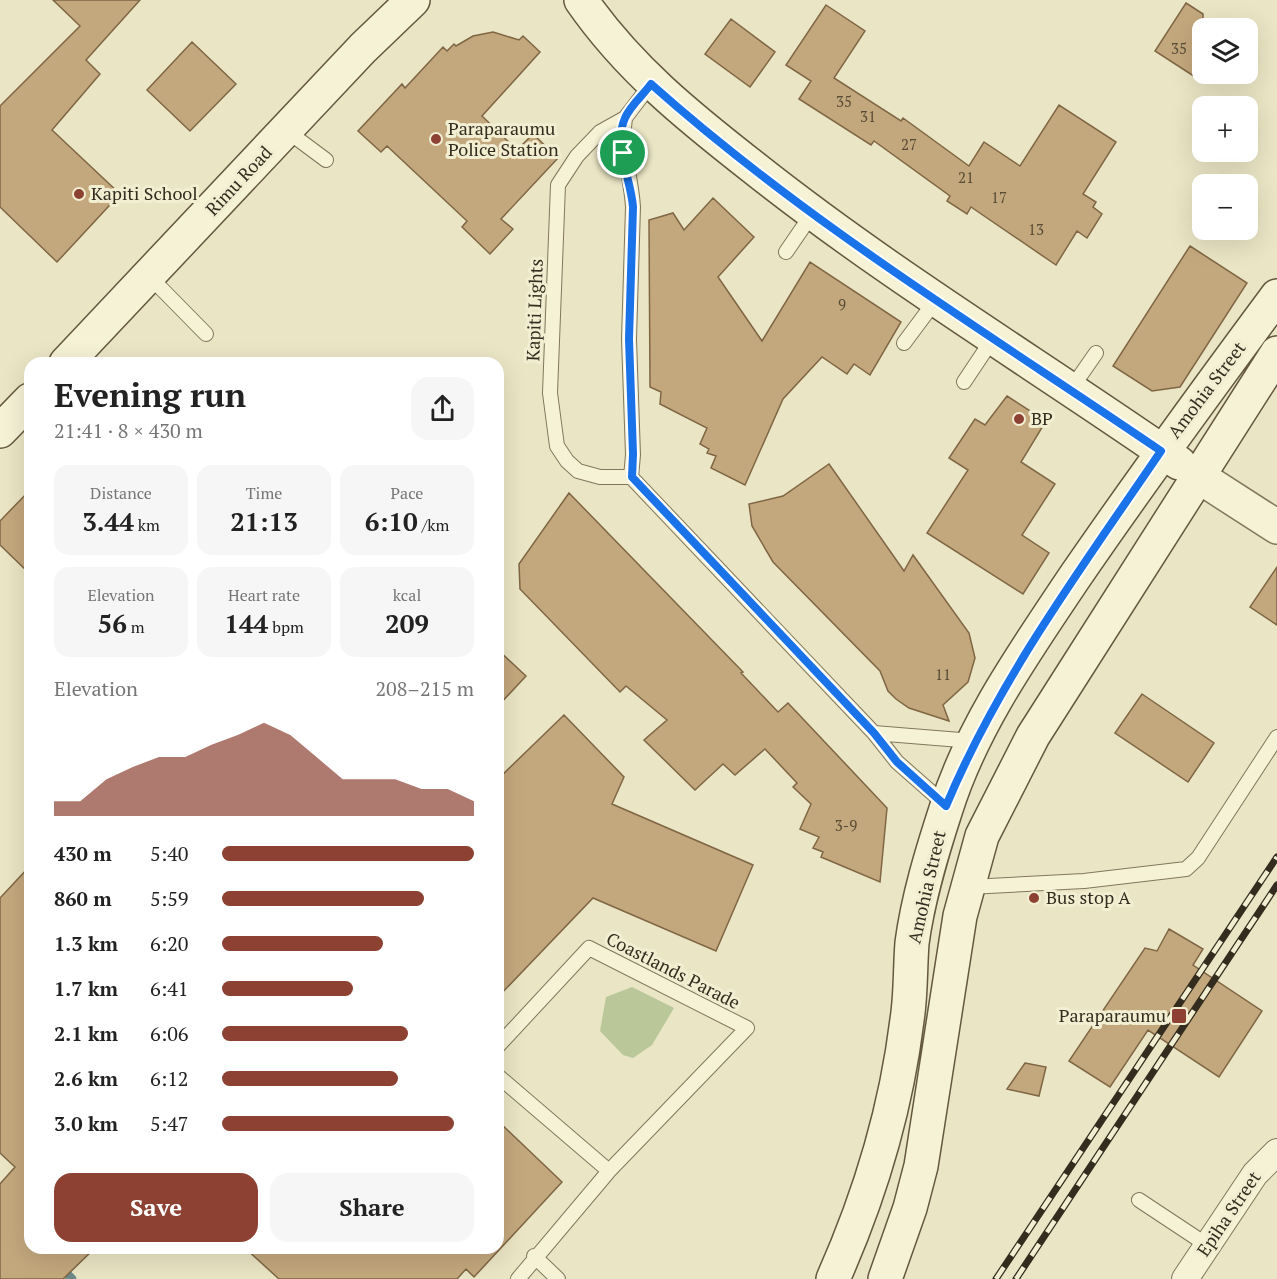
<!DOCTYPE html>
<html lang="en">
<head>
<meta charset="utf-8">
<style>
	body { margin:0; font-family:"PT Serif",serif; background:#f6f6f6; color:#222; height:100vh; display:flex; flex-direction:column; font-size:22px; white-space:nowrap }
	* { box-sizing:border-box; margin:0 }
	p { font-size:20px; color:#767676 }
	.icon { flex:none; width:33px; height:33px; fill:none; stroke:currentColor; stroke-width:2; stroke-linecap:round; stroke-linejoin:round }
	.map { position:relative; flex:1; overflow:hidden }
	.drawer { position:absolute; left:24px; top:357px; width:480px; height:897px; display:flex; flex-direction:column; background:#fff; border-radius:18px; box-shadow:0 6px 24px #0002 }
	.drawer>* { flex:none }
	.fabs { position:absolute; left:1192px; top:18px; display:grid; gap:12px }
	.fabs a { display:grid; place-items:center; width:66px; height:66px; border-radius:12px; background:#fff; box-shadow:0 6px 24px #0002; font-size:30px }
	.pin { position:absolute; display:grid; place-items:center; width:51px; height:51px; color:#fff; margin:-26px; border:3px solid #fff; border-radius:50%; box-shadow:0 2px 6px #0007 }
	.round { display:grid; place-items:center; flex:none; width:63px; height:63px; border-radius:18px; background:#f6f6f6 }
	.headline { display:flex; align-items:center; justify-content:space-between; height:102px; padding:0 30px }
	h1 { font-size:33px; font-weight:600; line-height:45px }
	.stats { display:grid; grid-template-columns:repeat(3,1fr); gap:9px; height:102px; padding:6px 30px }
	.stats div { display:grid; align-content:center; border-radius:15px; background:#f6f6f6; text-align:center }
	.stats b { font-size:26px; font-weight:600 }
	.stats small { font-size:16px; font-weight:400 }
	.stats p { font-size:16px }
	.chart { height:168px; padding:12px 30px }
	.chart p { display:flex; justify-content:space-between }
	.chart svg { width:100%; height:108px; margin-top:6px; fill:#8c4132; opacity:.7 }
	.action { display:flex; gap:12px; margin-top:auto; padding:12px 30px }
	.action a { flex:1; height:69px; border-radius:18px; background:#8c4132; color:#fff; font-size:24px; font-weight:600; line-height:69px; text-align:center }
	.action a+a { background:#f6f6f6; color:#222 }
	ul { padding:0 30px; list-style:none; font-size:20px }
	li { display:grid; grid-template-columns:96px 72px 1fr; align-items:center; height:45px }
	li i { height:15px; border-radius:8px; background:#8c4132 }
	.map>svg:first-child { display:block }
	.green { fill:#b9c799 }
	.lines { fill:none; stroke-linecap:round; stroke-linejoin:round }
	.stream { stroke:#6d8a88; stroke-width:9 }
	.building { fill:#c4a87d; stroke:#7f6644; stroke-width:1.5 }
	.service-casing { stroke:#82775c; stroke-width:16 }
	.minor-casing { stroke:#82775c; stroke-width:28 }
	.tertiary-casing { stroke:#82775c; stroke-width:36 }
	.secondary-casing { stroke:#64583f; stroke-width:36 }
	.service { stroke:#f5f2d6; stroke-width:14 }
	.minor { stroke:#f5f2d6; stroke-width:26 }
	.tertiary { stroke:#f5f2d6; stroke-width:33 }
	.secondary { stroke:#f5f2d6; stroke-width:33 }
	.rail-casing { stroke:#342d1f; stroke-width:7 }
	.rail { stroke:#f2eed2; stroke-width:4.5; stroke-dasharray:14; stroke-linecap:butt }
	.route-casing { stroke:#fff; stroke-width:12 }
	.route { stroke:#1a73e8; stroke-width:8 }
	.poi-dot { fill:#8c4132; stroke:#f2eed2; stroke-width:2 }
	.labels { text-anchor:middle; stroke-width:6; stroke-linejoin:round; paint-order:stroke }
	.number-label { font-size:15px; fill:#584c36 }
	.poi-label { font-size:18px; fill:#342d1f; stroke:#f2eed2; text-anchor:start }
	.street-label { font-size:18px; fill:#342d1f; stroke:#f2eed2 }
</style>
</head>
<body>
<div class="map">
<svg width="1277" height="1279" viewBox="0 0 1277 1279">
	<rect width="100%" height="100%" fill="#eae5c4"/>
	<path class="green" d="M632 987 674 1008 652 1045 633 1058 623 1055 600 1031 606 997Z"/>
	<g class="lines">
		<path class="stream" d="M68 1275 72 1279"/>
	</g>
	<path class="building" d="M53 0H140L86 60 100 74 52 130 120 194 57 262 0 207V106L80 26Z
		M1186 3 1203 14V82L1155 51Z
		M826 5 865 31 834 78 901 121 903 118 969 166 984 142 1020 166 1059 105 1116 142 1083 194 1096 202 1093 207 1102 214 1087 238 1077 231 1056 265 971 207 967 214 947 201 950 196 874 141 871 145 799 99 811 81 786 65Z
		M731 19 775 52 750 87 705 54Z
		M493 32 519 40 523 36 540 52 482 116 517 150 533 134 558 158 501 219 513 229 490 254 462 227 467 221 387 146 381 152 358 131 402 84 405 88 443 47 447 51 454 44 456 46 473 36Z
		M192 42 236 84 190 131 147 90Z
		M713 198 754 237 718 277 762 341 810 262 901 322 870 375 854 364 847 374 822 357 783 399 745 485 711 468 716 456 707 453 709 449 700 444 707 428 660 404 661 392 650 387 649 220 673 213 684 230Z
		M1190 246 1247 283 1180 387 1152 391 1113 366Z
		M1007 396 1046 421 1021 462 1055 484 1022 535 1049 553 1023 594 927 533 968 470 949 458 975 419 985 425Z
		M829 464 904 571 913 555 969 633 975 658 968 682 943 705 949 721 909 708 896 699 888 691 880 671 773 562 752 526 749 504 783 496Z
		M30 490V574L0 545V521Z
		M569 493 743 672 741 673 778 712 788 703 887 808 880 882 821 857 823 852 813 848 819 837 800 829 811 804 793 787 797 783 765 749 735 775 723 764 695 790 644 740 667 720 626 686 620 692 520 589 519 564Z
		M1277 567V625L1250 607Z
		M498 650 526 676 498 706Z
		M1142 694 1214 743 1188 782 1115 733Z
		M564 715 624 777 612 804 753 865 716 951 593 898 498 997V779Z
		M30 866V1248H95L63 1279H0V1184L15 1167 0 1153V898Z
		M1169 929 1203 949 1193 965 1262 1011 1219 1077 1148 1030 1110 1087 1069 1061 1145 948 1157 951Z
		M1025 1063 1046 1067 1039 1096 1007 1089Z
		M498 1121 562 1182 474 1277 466 1269 457 1279H279L245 1248H498Z"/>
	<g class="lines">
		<defs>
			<path id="service" d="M651 84 625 118 600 132 577 156 558 185 550 393 557 446 567 461 578 471 600 477H631L874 733 897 762 947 806
				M625 118C620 153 631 173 633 207L629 339 633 455 631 477
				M287 131 326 160
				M786 252 812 214
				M150 277 206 334
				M904 343 936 300
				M964 382 992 340
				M1071 389 1096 353
				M874 733 973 741
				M969 887 1084 881 1186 869 1198 858 1277 737
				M498 1046 589 948 747 1028 609 1171 518 1279
				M498 1076 609 1171
				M1139 1200 1207 1245
				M534 1256 558 1279"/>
			<path id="minor" d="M1185 1279 1255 1174 1277 1152"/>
			<path id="tertiary" d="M1198 476 1277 527"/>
			<path id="secondary" d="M581 0C628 68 689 117 753 167 889 275 1037 364 1179 463
				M66 363 363 48 413 0
				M0 431 30 400
				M833 1279C870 1196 896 1110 907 1020 911 995 910 969 912 943 918 898 932 852 946 809 972 726 1026 650 1074 578 1140 482 1208 389 1277 296
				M885 1279 910 1208 921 1166 960 916 982 836 1033 736 1277 353"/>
		</defs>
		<use href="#service" class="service-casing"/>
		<use href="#minor" class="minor-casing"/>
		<use href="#tertiary" class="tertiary-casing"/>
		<use href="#secondary" class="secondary-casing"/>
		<use href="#service" class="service"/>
		<use href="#minor" class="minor"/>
		<use href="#tertiary" class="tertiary"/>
		<use href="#secondary" class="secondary"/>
		<defs>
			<path id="rail" d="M996 1279 1277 857
				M1016 1279 1277 885"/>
		</defs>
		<use href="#rail" class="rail-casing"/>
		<use href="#rail" class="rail"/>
	</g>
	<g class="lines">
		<defs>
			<path id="route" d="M651 84C808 224 988 333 1161 451 1083 566 1000 677 946 806L897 762 874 733 632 477 633 454 629 339 633 207C631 179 613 145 625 118 630 106 644 94 651 84Z"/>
		</defs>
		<use href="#route" class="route-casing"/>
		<use href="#route" class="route"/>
	</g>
	<g class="poi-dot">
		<circle cx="436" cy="139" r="6"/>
		<circle cx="79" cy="194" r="6"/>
		<circle cx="1019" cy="419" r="6"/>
		<circle cx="1034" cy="898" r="6"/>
		<rect x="1171" y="1008" width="16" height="16" rx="3"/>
	</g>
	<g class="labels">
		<g class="number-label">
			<text x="1179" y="54">35</text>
			<text x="844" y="107">35</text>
			<text x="868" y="122">31</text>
			<text x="909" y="150">27</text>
			<text x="966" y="183">21</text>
			<text x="999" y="203">17</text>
			<text x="1036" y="235">13</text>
			<text x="842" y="310">9</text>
			<text x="943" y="680">11</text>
			<text x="846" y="831">3-9</text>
		</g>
		<g class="poi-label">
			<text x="448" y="135">Paraparaumu<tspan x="448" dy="21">Police Station</tspan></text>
			<text x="91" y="200">Kapiti School</text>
			<text x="1031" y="425">BP</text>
			<text x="1046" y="904">Bus stop A</text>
			<text x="1166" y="1022" text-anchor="end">Paraparaumu</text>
		</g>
		<g class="street-label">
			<text transform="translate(239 181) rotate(-47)" y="6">Rimu Road</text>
			<text transform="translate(535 310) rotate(-88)" y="6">Kapiti Lights</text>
			<text transform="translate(1207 390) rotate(-53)" y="6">Amohia Street</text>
			<text transform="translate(927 887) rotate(-77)" y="6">Amohia Street</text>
			<text transform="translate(673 971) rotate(27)" y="6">Coastlands Parade</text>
			<text transform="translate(1229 1214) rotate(-56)" y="6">Epiha Street</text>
		</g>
	</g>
</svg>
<div class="fabs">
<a><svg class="icon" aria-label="layers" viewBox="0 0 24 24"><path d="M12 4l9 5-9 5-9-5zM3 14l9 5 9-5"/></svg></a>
<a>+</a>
<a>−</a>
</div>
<div class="pin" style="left:623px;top:153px;background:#1e9e55"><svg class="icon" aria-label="arrive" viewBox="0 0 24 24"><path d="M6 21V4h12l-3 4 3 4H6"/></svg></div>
<section class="drawer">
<div class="headline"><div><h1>Evening run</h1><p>21:41 · 8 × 430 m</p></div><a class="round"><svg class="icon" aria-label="share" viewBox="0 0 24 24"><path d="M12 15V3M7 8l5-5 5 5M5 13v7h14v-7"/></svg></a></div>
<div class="stats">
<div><p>Distance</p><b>3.44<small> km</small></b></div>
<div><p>Time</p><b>21:13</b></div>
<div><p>Pace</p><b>6:10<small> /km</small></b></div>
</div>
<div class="stats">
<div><p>Elevation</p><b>56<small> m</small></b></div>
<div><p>Heart rate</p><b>144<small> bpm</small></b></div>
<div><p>kcal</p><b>209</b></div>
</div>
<div class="chart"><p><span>Elevation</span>208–215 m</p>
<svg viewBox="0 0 160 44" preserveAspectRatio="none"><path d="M0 44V38L10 38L20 29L30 24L40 20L50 20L60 15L70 11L80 6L90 11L100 20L110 29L120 29L130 29L140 33L150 33L160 38V44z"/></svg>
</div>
<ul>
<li><b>430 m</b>5:40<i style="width:100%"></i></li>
<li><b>860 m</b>5:59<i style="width:80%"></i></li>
<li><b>1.3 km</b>6:20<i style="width:64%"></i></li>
<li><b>1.7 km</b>6:41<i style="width:52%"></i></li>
<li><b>2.1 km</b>6:06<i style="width:74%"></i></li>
<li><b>2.6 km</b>6:12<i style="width:70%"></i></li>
<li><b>3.0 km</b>5:47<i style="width:92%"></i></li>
</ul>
<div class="action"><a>Save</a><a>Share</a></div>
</section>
</div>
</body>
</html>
